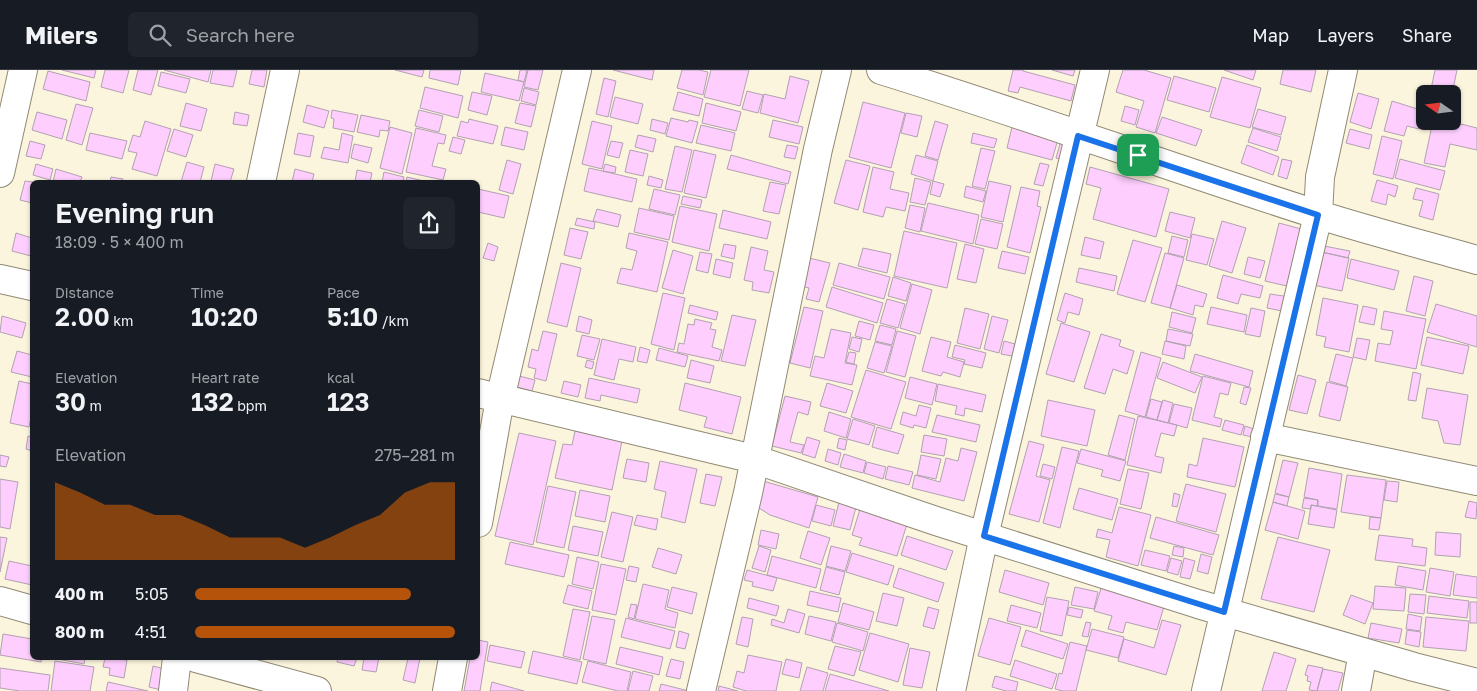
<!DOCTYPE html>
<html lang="en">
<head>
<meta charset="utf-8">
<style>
	body { margin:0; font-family:"Golos Text",sans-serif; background:#20242c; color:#f1f3f6; height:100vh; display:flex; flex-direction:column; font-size:19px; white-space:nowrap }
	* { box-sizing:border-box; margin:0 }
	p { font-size:16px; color:#9ea1a6 }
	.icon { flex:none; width:28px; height:28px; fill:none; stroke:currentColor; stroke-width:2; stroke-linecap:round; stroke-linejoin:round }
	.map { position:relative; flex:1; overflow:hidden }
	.details { position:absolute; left:30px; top:110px; width:450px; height:480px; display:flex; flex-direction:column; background:#171b24; border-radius:8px; box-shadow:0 1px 4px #0004 }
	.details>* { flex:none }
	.needle { width:32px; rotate:284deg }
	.tools { position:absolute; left:1416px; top:15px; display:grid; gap:10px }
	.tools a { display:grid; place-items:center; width:45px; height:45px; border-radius:8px; background:#171b24; box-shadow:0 1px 4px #0004; font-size:25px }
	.pin { position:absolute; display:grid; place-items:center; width:42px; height:42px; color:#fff; margin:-21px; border-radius:10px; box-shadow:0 2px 8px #0006 }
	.round { display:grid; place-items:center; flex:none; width:52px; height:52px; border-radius:8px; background:#20242c }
	.overview { display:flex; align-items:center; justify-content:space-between; height:85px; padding:0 25px }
	h1 { font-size:28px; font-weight:600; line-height:38px }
	.figures { display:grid; grid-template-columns:repeat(3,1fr); gap:8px; height:85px; padding:5px 25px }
	.figures div { display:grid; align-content:center }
	.figures b { font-size:25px; font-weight:600 }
	.figures small { font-size:14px; font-weight:400 }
	.figures p { font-size:14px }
	.chart { height:140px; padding:10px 25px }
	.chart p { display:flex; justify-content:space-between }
	.chart svg { width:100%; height:90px; margin-top:5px; fill:#b45309; opacity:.7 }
	ul { padding:0 25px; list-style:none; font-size:16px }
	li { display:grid; grid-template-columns:80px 60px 1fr; align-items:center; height:38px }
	li i { height:12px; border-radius:6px; background:#b45309 }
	header { display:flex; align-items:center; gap:30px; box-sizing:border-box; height:70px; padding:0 25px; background:#171b24; border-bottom:1px solid #363941 }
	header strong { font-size:24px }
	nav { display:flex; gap:28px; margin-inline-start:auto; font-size:18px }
	.search { width:350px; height:45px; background:#20242c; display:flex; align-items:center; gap:12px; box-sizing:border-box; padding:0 18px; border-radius:8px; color:#9ea1a6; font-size:19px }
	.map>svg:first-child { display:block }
	.building { fill:#fdcefe; stroke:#b2a1b2 }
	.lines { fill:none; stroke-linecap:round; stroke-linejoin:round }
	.minor-casing { stroke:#908974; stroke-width:30 }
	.minor { stroke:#fff; stroke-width:28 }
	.route-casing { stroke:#fff; stroke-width:10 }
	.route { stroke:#1a73e8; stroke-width:6 }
</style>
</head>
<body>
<header>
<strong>Milers</strong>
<div class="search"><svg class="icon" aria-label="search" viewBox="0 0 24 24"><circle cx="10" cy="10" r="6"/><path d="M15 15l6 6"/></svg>Search here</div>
<nav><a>Map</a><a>Layers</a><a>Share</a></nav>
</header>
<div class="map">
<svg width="1477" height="621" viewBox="0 0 1477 621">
	<rect width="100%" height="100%" fill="#fcf5dd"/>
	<path class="building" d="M62 0H96L94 8Z
		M105 0H129L123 23 101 17Z
		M138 0H158L151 25 133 20Z
		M164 0H211L208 12Z
		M213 0H237L233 17 210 13Z
		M252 0H267L264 17 249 14Z
		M395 0H424L422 7Z
		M430 0H461L458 15 429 8Z
		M520 0H527L524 12 518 10Z
		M528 0H543L538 20 524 17Z
		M613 0H654L652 10Z
		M682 0H699L708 2 703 25 677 18Z
		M711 0H749L740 36 704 27Z
		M1013 0H1023V1L1075 15 1071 31 1020 17 1018 23 1008 21Z
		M1052 0H1075L1073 6Z
		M1123 0H1144L1171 8 1155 63 1136 57 1144 31 1116 22Z
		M1224 0H1256L1253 10Z
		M1283 0H1316L1311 22 1280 14Z
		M1435 0H1457L1452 24H1430Z
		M48 1 90 12 86 31 43 19Z
		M161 2 190 9 186 23 158 16Z
		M485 3 524 12 519 31 481 22Z
		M790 6 809 11 798 53 760 43 764 24 785 29Z
		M1174 6 1216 18 1209 42 1167 30Z
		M1222 7 1261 18 1250 58 1210 47Z
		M604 8 616 11 608 47 596 44Z
		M425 17 463 26 458 48 420 38Z
		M524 18 539 22 536 35 521 31Z
		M747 21 763 25 758 43 742 39Z
		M472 22 492 26 487 45 468 40Z
		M678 22 703 29 699 46 673 40Z
		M1358 23 1379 29 1371 59 1350 52Z
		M615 27 643 34 638 54 610 47Z
		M1392 31 1424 41 1419 59 1407 56 1404 66 1384 61Z
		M863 32 905 43 891 98 849 87Z
		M186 33 207 39 201 61 180 56Z
		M520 33 536 36 531 57 515 53Z
		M706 33 741 42 736 61 702 53Z
		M76 34 93 38 82 75 66 70Z
		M307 35 329 41 324 58 303 52Z
		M1125 36 1139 40 1135 55 1121 51Z
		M1258 39 1286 47 1281 65 1252 57Z
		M332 40 358 45 354 62 333 58 334 49 331 48Z
		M419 40 443 46 439 62 415 56Z
		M37 42 67 50 62 69 32 60Z
		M235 42 249 45 247 56 233 54Z
		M906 43 922 46 917 67 901 63Z
		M361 45 390 51 388 61 380 60 379 67 357 62Z
		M1162 47 1202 60 1196 76 1156 63Z
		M671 48 688 52 689 50 698 52 692 73 666 66Z
		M469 49 498 56 493 74 457 66 461 51 468 53Z
		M652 49 668 53 665 64 650 60Z
		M773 50 803 57 799 74 769 67Z
		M145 51 171 59 157 106 132 99 137 83 128 81 133 65 140 67Z
		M592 51 612 56 602 99 582 94Z
		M935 51 948 55 938 90 925 86Z
		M1433 51H1449L1477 58V80L1450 74 1445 97 1424 93Z
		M701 55 735 63 731 81 696 73Z
		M390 57 412 63 402 104 380 98Z
		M505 57 528 62 524 80 501 75Z
		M1012 57 1058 69 1052 90 1007 78Z
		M416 58 446 65 444 74 438 73 432 96 446 99 443 110 406 102Z
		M1253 58 1281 67 1277 81 1248 72Z
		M174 59 193 65 186 87 167 81Z
		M1350 59 1372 65 1369 79 1346 73Z
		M90 63 127 71 122 89 86 80Z
		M298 63 314 66 310 87 294 84Z
		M342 63 353 66 348 93 321 88 324 77 339 80Z
		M973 63 997 69 994 78 971 73Z
		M638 65 656 69 653 82 635 77Z
		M1382 66 1402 71 1393 109 1373 104Z
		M453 67 465 70 461 84 449 81Z
		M1061 70 1069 73 1064 90 1056 88Z
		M30 71 45 75 41 89 26 86Z
		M611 71 623 73 619 88 607 85Z
		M354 74 372 78 368 93 351 88Z
		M787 75 798 77 795 89 784 87Z
		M1247 75 1279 87 1273 105 1241 93Z
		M675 76 692 80 682 122 665 119Z
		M981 78 995 81 985 119 972 116Z
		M630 80 648 84 643 106 625 102Z
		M694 80 716 85 706 128 684 123Z
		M731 85 791 102 788 114 727 99Z
		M916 85 938 91 933 111 911 104Z
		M1282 89 1292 91 1287 109 1278 106Z
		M1400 89 1445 101 1440 120 1395 108Z
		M507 90 521 94 513 124 499 120Z
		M846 90 870 96 858 140 834 133Z
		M187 92 204 97 200 112H181Z
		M1040 93 1049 95 1043 116 1034 114Z
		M36 94 53 99 50 110 33 105Z
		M215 94 234 99 230 112 211 111Z
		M605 94 616 97 615 103 603 101Z
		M873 97 894 102 890 119 909 123 905 141 886 137 883 147 863 142Z
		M1090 97 1169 119 1156 167 1093 149 1101 118 1086 114Z
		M589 98 637 109 632 132 584 121Z
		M56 99 82 107 80 112H53Z
		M295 99 314 104 312 112H292Z
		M357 100 372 103 370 112H355Z
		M384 102 404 107 403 112H382Z
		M649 106 663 110 661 118 647 115Z
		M111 107 123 109 122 112H110Z
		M407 107 428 112H406Z
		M915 108 931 112 925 135 910 132Z
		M1377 110 1398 116 1395 127 1388 124 1386 135 1371 131Z
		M25 111 33 112 32 133 20 130Z
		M933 111 944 114 940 127 930 124Z
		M989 111 1011 116 1003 152 981 147Z
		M770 112 786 115 779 144 763 141Z
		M966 116 986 121 983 132 964 127Z
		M1021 117 1040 121 1037 136 1041 137 1030 183 1007 177Z
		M1416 118 1439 124 1433 150 1419 146 1423 131 1413 129Z
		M478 119 509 126 504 148 478 142Z
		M654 119 680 125 675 145 649 139Z
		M683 126 702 130 700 138 681 134Z
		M928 133 979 145 973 174 921 161Z
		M910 135 925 138 920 162 905 158Z
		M680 136 717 144 709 181 672 172Z
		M639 138 674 146 669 170 634 162Z
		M597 139 621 145 618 157 593 151Z
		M723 140 771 152 767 169 719 158Z
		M1170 142 1195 148 1190 168 1165 161Z
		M577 148 595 152 594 159 575 155Z
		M981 149 1003 154 997 179 975 174Z
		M1222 151 1246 158 1232 203 1209 196Z
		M1279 153 1305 160 1291 217 1265 211Z
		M570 158 588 162 581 189 564 185Z
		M904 161 957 173 947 218 894 206Z
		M16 163 32 168 31 186 12 181Z
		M629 163 668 172 657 222 617 213 621 198 632 200 637 181 626 178Z
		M1192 164 1214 169 1207 195 1186 190Z
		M1172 166 1188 170 1184 187 1168 183Z
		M1085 167 1104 172 1100 189 1081 185Z
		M1133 170 1162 178 1145 232 1117 224Z
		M488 173 498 177 494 191 483 188Z
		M724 174 736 176 734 189 721 186Z
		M965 174 984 179 976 213 957 209Z
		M1324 176 1350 181 1348 188 1322 182Z
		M751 177 768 181 764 200 774 202 769 223 752 220 753 212 744 210Z
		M863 178 891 184 887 203 858 196Z
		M673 180 693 186 683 224 662 218Z
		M1002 181 1029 187 1025 204 998 198Z
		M700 182 712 184 708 203 696 200Z
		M1321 182 1349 188 1342 221 1313 215Z
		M1165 183 1184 188 1170 238 1151 233Z
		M1248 187 1265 191 1260 208 1244 204Z
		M809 188 830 193 819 232 806 229 809 218 801 216Z
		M716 189 733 193 730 208 713 204Z
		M1351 189 1399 201 1394 220 1347 208Z
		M561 193 581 198 567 257 547 252Z
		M839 193 890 207 884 229 833 215Z
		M1079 198 1117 206 1114 221 1076 212Z
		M1223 205 1263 216 1260 228 1241 224 1238 234 1217 228Z
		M1414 206 1433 211 1425 246 1406 241Z
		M893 207 911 213 906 231 888 226Z
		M912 214 932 220 920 264 900 258Z
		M1177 215 1207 224 1203 237 1195 235 1193 245 1170 238Z
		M832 217 883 233 877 253 826 237Z
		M663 223 685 228 674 280 651 274Z
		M1065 223 1083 229 1079 245 1068 242 1065 253 1057 250Z
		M1270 224 1290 227 1287 242 1267 238Z
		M1323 228 1358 235 1349 282 1324 277 1326 267 1316 265Z
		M887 229 905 234 898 258 880 253Z
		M1436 234 1477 246V277L1427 262Z
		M690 235 718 242 716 250 688 243Z
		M1363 236 1377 239 1374 255 1359 252Z
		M804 237 823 241 810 298 790 293Z
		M1211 237 1247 245 1244 262 1207 254Z
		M965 238 989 244 980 279 957 273Z
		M1251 238 1265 241 1260 267 1245 264Z
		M1384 241 1426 249 1416 299 1375 291 1378 273 1390 275 1393 261 1381 259Z
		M1172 242 1196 248 1192 263 1169 257Z
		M732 245 756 250 745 296 721 291Z
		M2 246 26 253 22 268 0 262Z
		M579 246 592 250 589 264 576 261Z
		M992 246 1008 250 999 283 984 279Z
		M695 249 712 253 710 259 716 260 712 277 722 280 719 291 677 282 679 273 684 274 688 254 694 255Z
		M859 251 874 255 870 270 855 266Z
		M1061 253 1090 262 1074 312 1046 304Z
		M880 255 896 259 892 275 875 271Z
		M831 259 851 263 845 293 857 295 852 315 810 306 815 286 824 288Z
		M1168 259 1193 264 1190 276 1166 271Z
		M543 261 557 264 546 311 534 308 536 299 528 297 532 279 538 281Z
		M897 261 916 266 905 307 886 302Z
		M1101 264 1121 270 1119 276 1134 281 1127 304 1113 299 1105 324 1084 318Z
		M582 265 600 269 594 290 577 286Z
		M852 267 862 269 859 282 849 279Z
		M931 267 951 272 947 287 964 292 960 307 943 302 941 306 922 301Z
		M1427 267 1469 276 1463 304 1421 295Z
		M1357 268 1370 270 1366 290 1353 287Z
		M602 269 636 277 633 292 619 289 614 310 594 305Z
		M1004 271 1015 274 1012 286 1001 284Z
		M1165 271 1186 276 1184 289 1162 284Z
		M875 272 892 276 884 303 867 298Z
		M955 275 986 283 982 298 964 294 965 290 952 287Z
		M640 277 650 280 647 293 637 291Z
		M659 278 688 286 685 297 656 290Z
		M17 281 32 285V307L11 302Z
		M849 282 856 283 854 294 846 292Z
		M1141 282 1161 288 1145 347 1125 341Z
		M1195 284 1253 301 1249 317 1190 301Z
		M1336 284 1353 288 1346 316 1329 311Z
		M587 290 594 292 592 299 585 297Z
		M691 290 714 296 710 313 687 308Z
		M1163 292 1202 307 1195 323 1157 308Z
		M866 300 906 312 891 359 851 347Z
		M1413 302 1421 304 1416 331 1408 330Z
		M1298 305 1316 310 1307 344 1289 340Z
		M519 306 535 310 532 321 517 317Z
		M1203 306 1231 313 1228 325 1220 323 1214 347 1222 349 1220 357 1192 350Z
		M910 307 937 314 932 335 905 328Z
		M589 308 640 319 637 333 601 325 600 331 585 328Z
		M19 311 32 314V343L29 357 10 353Z
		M564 311 581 315 578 327 561 323Z
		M1327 312 1348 317 1340 351 1319 346Z
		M685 313 741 327 732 364 704 357 707 347 679 340Z
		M827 313 853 321 846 343 820 336Z
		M938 314 986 325 982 342 965 338 964 346 955 344 957 336 935 331Z
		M1244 317 1251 318 1246 335 1240 333Z
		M1427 318 1468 325 1460 375 1444 373 1438 351 1422 348Z
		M785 326 811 332 808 345 798 342 790 372 804 375 801 383 772 376Z
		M1151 329 1162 332 1157 350 1146 347Z
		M1048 330 1095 340 1087 376 1041 366Z
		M1163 330 1173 333 1168 353 1157 350Z
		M1174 334 1192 338 1187 358 1169 353Z
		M919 335 931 338 926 358 914 355 913 358 900 354 903 342 916 346Z
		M829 342 851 349 846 368 824 361Z
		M937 345 980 355 976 372 932 362Z
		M1119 345 1135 349 1125 390 1108 385Z
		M1138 346 1177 355 1174 366 1161 363 1155 386 1164 388 1161 403 1127 395Z
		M853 349 875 356 869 375 847 369Z
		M1225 350 1244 355 1241 365 1222 360Z
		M1245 356 1254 359 1252 367 1243 365Z
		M877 357 904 365 898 384 872 377Z
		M575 361 622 371 612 420 555 408 563 374 572 375Z
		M519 363 556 371 533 475 495 466Z
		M924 365 947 369 944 386 921 382Z
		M28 366 32 367V381L26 379Z
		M807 367 820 371 815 388 802 384Z
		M839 368 847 370 845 380 837 378Z
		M1203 368 1244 377 1235 417 1187 407 1189 394 1197 396Z
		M1029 371 1044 375 1036 406 1050 410 1039 452 1009 444Z
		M1062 377 1079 381 1060 458 1043 453Z
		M961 378 977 382 964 431 912 418 915 405 940 412 946 388 958 391Z
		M828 379 841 383 838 395 825 391Z
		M1081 379 1126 391 1120 411 1101 406 1103 400 1077 393Z
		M844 384 866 391 863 403 840 397Z
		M0 385 9 387 6 397 0 396Z
		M921 385 941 389 936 409 917 405Z
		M627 389 649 393 646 412 623 408Z
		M1283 390 1298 393 1289 427 1275 423Z
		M660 391 697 399 685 453 661 447 666 422 654 419Z
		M867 392 886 397 883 409 864 403Z
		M1043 394 1055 397 1052 409 1040 406Z
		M888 396 913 402 909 415 885 409Z
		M1309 398 1342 404 1337 439 1318 436V430L1304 427Z
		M1128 399 1149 403 1141 439 1120 434Z
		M706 404 722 407 715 436 700 433Z
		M1347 405 1386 410 1381 448 1341 442Z
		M0 409 18 412 10 459 0 457Z
		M763 411 818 427 809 458 770 445 756 436Z
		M1387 411 1399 412 1397 432 1384 430Z
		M1186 414 1226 424 1216 462 1176 451Z
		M548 416 576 422 564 478 536 472Z
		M1079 418 1118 429 1112 450 1073 439Z
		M580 420 610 426 605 452 575 446Z
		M1174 423 1180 425 1177 437 1172 436Z
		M1275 424 1289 427 1287 436 1273 432Z
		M1304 428 1318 430 1317 436 1311 435V439L1302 438Z
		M1469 431 1477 433 1476 449 1465 447Z
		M839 432 856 437 850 460 833 456Z
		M1273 432 1305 441 1298 469 1265 460Z
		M816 435 835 440 831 456 812 451Z
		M1311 435 1337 440 1334 458 1308 454Z
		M861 436 908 451 897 486 859 475 862 468 852 465Z
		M1119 437 1151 445 1138 496 1106 487 1110 470 1096 467 1098 459 1112 463Z
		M612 442 633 447 623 492 601 487Z
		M637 445 658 449 656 460 634 455Z
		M1156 447 1219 465 1213 485 1150 468Z
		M1370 447 1381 448 1379 460 1369 459Z
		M573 456 603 462 598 486 568 480Z
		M761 460 779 464 776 479 758 475Z
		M808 461 830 468 821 495 800 488Z
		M1436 462 1461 464 1460 487 1435 485Z
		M1379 465 1413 469 1412 476 1427 478 1425 496 1375 490Z
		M907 466 953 481 946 500 901 485Z
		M0 467 7 468 0 502Z
		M1278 467 1330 480 1314 542 1261 529Z
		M510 472 569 485 564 507 505 494Z
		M759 476 771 480 765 502 752 498Z
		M831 476 851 481 845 501 826 496Z
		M1174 476 1184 478 1183 487 1172 485Z
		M658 478 682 485 676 504 652 497Z
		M1145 480 1170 486 1166 501 1141 495Z
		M852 483 894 496 888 515 846 502Z
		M1201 484 1212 487 1208 504 1197 501Z
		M772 486 821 499 816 518 767 505Z
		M577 487 599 492 593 519 572 514Z
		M1171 488 1182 491 1178 505 1167 502Z
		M1184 488 1195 491 1190 509 1180 507Z
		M9 491 32 496V515L5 509Z
		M601 494 626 499 616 545 592 540Z
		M629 496 639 498 636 512 626 510Z
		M1398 496 1426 501 1423 520 1395 515Z
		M826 497 845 502 839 525 820 520Z
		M899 498 944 513 938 532 893 517Z
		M1430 498 1454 502 1450 526 1426 522Z
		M747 500 777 508 773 521 752 516 753 512 744 510Z
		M1005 500 1049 513 1043 535 999 522Z
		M1456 504 1477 507V528L1453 525Z
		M643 514 669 520 665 539 678 543 675 558 635 549Z
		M568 515 592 521 588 539 563 533Z
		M1102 515 1165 533 1157 560 1126 552 1123 563 1108 559 1112 546 1094 541Z
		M1375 516 1406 518 1404 541 1373 539Z
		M672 517 697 523 692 544 667 537Z
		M1075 517 1098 522 1094 539 1071 535Z
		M810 521 841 528 838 542 807 535Z
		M883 523 904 528 897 556 876 551Z
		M1410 524 1426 525 1424 544 1408 542Z
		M1351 525 1373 533 1365 554 1343 545Z
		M1429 526 1469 531 1467 548 1427 543Z
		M1047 527 1069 531 1062 566 1040 561Z
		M749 528 779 536 776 546 747 538Z
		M1470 532H1477V553H1470Z
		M843 533 874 542 869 560 838 552Z
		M631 534 637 535 634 549 628 547Z
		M1011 535 1041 543 1037 558 1007 551Z
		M928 537 939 540 934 559 923 556Z
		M1069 537 1083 540 1081 548 1067 545Z
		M573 539 590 542 580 590 563 586Z
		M788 539 805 544 799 563 771 555 772 549 784 553Z
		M1408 544 1422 547 1420 561 1406 559Z
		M592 546 615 550 606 594 583 589Z
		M809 546 836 552 831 571 805 564Z
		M742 547 753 549 748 577 736 574Z
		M1426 547 1469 551 1466 581 1423 577Z
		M626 548 675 561 670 579 621 567Z
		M989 548 1021 557 1010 595 978 586Z
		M1162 550 1181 555 1166 605 1118 591 1124 569 1154 578Z
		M1086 552 1091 553 1088 567 1082 566Z
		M837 553 868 562 863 581 832 572Z
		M1371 553 1402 559 1399 573 1368 568Z
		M1092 559 1124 567 1118 588 1086 580Z
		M1026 560 1068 574 1063 589 1021 576Z
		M1407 560 1421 562 1419 577 1405 574Z
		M679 561 689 564 685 579 676 577Z
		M870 563 909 574 898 612 859 600Z
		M3 564 32 569V588H42L41 592 0 585Z
		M478 570 488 572 480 621H464L470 588H478Z
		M1070 572 1087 576 1076 621H1063L1055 619 1059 603 1062 604Z
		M490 575 525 582 521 598 487 591Z
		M835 576 861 582 854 606 828 599Z
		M620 577 663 587 659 605 616 594Z
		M910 578 930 582 922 618 903 615Z
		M533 581 582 592 577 614 528 603Z
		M1274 582 1296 589 1286 621H1262Z
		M748 585 782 592 776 621H746L733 617 737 601 744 603Z
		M52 588H85L84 594Z
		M105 588 127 590 124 608 109 605 110 598 103 597Z
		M338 588H357L354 596 337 592Z
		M364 588H379L376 602 362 600Z
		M408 588H420L415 613 403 610Z
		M671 589 684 592 680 609 666 606Z
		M786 589 802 593 799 608 782 604Z
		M1015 590 1057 604 1052 619 1010 606Z
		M55 591 94 597 90 621H51Z
		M588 591 631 602 627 621H618L582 612Z
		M1308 595 1323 598 1317 621 1309 620 1311 612 1307 611 1308 606 1305 605Z
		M153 596 165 599 161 620 149 617Z
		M807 597 828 603 823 621H800Z
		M0 598 50 605 48 621H20L0 618Z
		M1323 599 1343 603 1338 621H1317Z
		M633 601 653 606 649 621H628Z
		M830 604 889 621H825Z
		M995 606 1018 612 1016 621H1006L992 617Z
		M108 612 148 621H106Z
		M492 612 524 621H490Z
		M661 614 689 621H659Z
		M719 616 738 621H718Z"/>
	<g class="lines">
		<defs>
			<path id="minor" d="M881 0C1027 45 1171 98 1316 144 1370 161 1424 175 1477 190
				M0 103 23 0
				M261 112 285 0
				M0 209 32 216
				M478 323 754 389 936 451 1198 534 1414 597 1477 613
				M1265 367 1477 411
				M478 453 500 329 577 0
				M0 531 32 540
				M196 588 317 621
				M173 621 177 588
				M447 621 453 588
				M701 621 748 423 818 79 837 0
				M951 621 984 466 1095 0
				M1206 621 1318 145 1320 107 1343 0
				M1356 621 1363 582"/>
		</defs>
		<use href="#minor" class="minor-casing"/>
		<use href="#minor" class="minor"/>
	</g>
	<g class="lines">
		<defs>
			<path id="route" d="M1078 66 1318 145 1224 542 984 466Z"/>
		</defs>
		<use href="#route" class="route-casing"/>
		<use href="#route" class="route"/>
	</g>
</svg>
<div class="tools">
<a><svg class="needle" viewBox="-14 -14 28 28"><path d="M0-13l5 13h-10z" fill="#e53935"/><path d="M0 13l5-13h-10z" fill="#9ea1a6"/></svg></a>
</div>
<div class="pin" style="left:1138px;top:85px;background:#1e9e55"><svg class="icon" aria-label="arrive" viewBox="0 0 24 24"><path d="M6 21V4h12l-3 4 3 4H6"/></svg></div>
<section class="details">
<div class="overview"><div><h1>Evening run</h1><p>18:09 · 5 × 400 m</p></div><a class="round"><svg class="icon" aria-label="share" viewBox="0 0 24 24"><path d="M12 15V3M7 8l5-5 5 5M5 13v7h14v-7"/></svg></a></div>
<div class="figures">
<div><p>Distance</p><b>2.00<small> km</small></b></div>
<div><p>Time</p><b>10:20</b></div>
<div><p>Pace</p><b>5:10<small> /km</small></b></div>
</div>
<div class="figures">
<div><p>Elevation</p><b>30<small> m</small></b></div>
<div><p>Heart rate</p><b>132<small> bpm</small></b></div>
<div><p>kcal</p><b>123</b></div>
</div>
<div class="chart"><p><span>Elevation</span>275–281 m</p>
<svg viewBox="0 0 160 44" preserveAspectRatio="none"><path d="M0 44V6L10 11L20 17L30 17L40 22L50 22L60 27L70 33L80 33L90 33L100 38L110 33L120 27L130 22L140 11L150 6L160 6V44z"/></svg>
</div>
<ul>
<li><b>400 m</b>5:05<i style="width:83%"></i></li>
<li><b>800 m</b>4:51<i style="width:100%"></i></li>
</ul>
</section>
</div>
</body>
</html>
